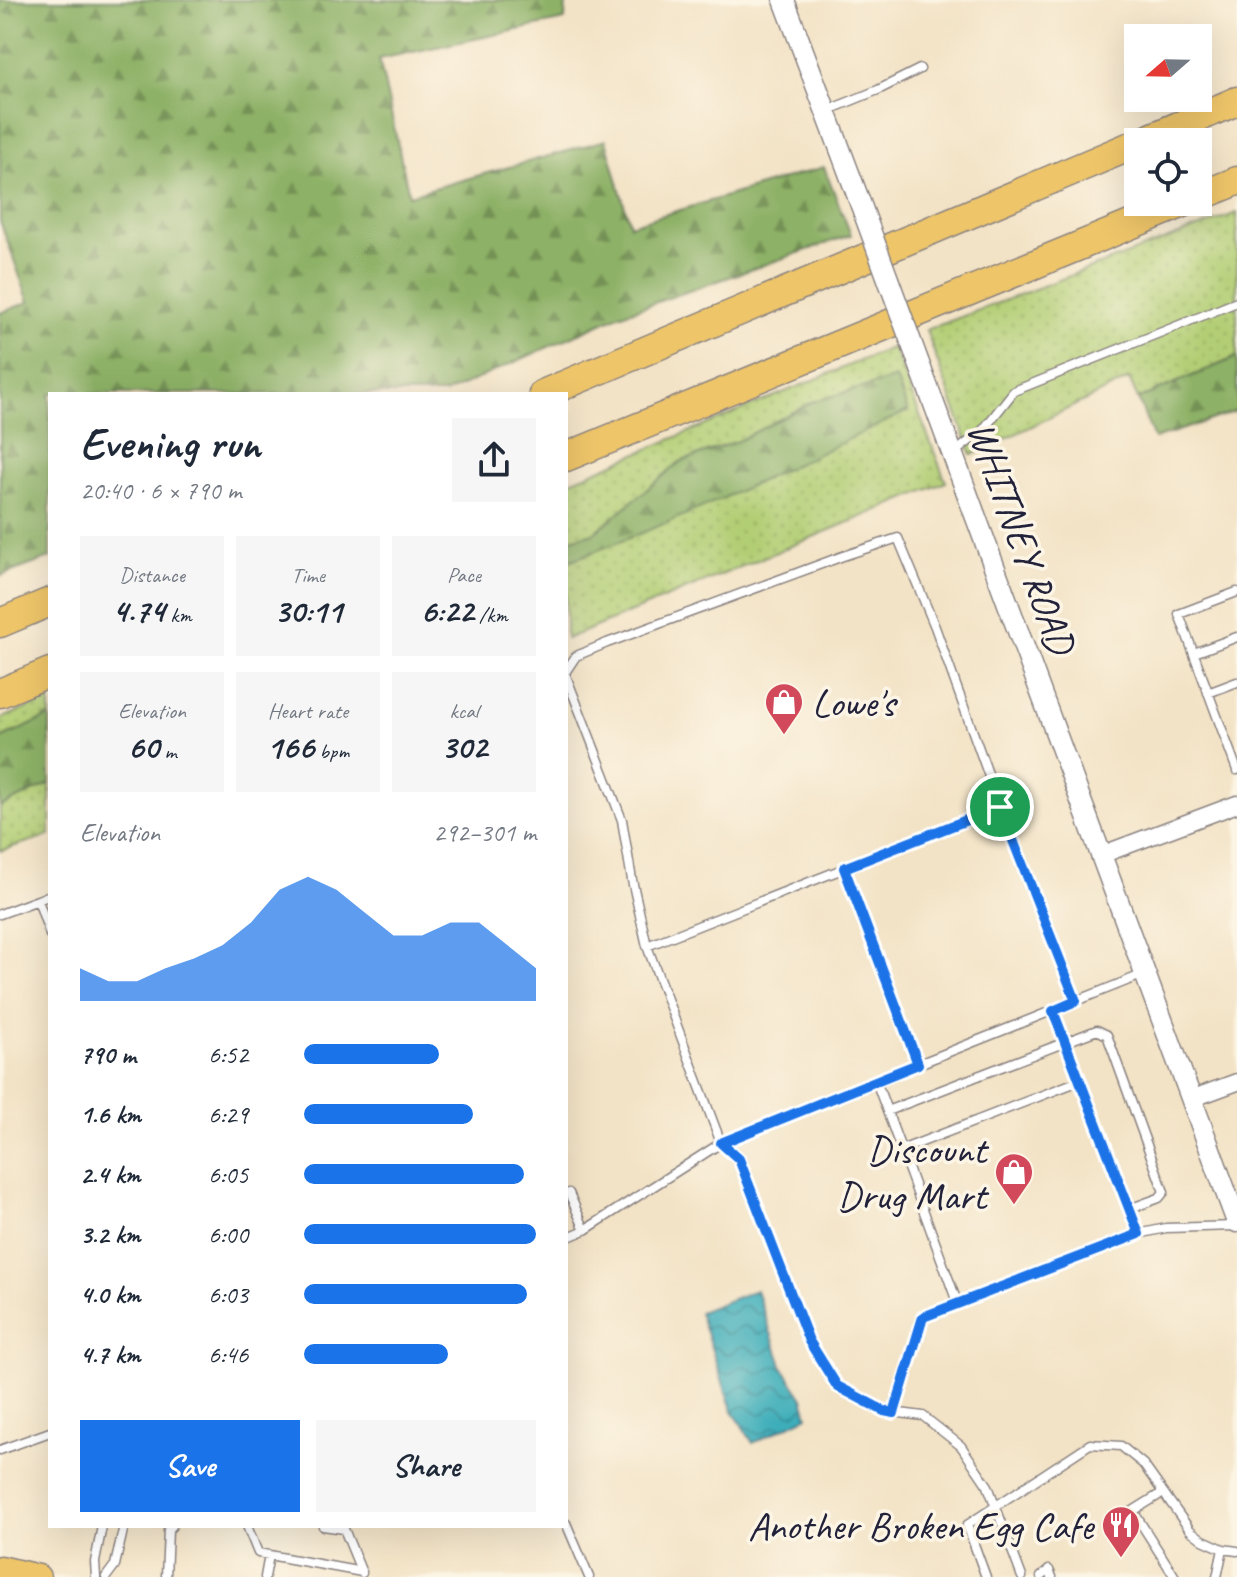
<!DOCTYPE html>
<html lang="en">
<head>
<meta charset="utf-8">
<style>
	body { margin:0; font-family:Caveat,sans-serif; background:#f6f6f7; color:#1f2937; height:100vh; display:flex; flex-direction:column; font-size:30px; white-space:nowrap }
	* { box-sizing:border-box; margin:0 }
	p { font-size:26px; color:#747a83 }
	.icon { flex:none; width:44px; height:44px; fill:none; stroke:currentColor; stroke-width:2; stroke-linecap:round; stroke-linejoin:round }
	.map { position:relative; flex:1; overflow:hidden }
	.side { position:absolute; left:48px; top:392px; width:520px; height:1136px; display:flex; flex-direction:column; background:#fff; border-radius:0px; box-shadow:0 8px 32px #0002 }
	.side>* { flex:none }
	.needle { width:52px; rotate:250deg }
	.tools { position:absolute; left:1124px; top:24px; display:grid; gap:16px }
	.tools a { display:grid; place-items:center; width:88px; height:88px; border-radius:0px; background:#fff; box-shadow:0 8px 32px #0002; font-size:40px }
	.pin { position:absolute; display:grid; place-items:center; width:68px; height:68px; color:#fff; margin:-34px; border:4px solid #fff; border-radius:50%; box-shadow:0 2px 8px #0007 }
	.round { display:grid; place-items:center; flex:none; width:84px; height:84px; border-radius:0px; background:#f6f6f7 }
	.overview { display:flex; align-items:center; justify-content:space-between; height:136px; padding:0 32px }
	h1 { font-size:44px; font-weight:700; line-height:60px }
	.metrics { display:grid; grid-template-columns:repeat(3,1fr); gap:12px; height:136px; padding:8px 32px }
	.metrics div { display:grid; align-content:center; border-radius:0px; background:#f6f6f7; text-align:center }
	.metrics b { font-size:34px; font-weight:700 }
	.metrics small { font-size:22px; font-weight:400 }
	.metrics p { font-size:22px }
	.chart { height:224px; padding:16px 32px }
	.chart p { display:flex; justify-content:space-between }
	.chart svg { width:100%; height:144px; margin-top:8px; fill:#1a73e8; opacity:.7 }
	.action { display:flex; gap:16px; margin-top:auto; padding:16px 32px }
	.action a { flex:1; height:92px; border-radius:0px; background:#1a73e8; color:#fff; font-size:32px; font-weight:700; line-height:92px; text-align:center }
	.action a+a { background:#f6f6f7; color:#1f2937 }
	ul { padding:0 32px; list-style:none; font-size:26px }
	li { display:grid; grid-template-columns:128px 96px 1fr; align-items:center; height:60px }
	li i { height:20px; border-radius:10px; background:#1a73e8 }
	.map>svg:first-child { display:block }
	.grass { fill:url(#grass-dots); stroke:#6a7858; stroke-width:2 }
	.forest { fill:url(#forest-firs); stroke:#586a50; stroke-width:2 }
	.water { fill:url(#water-waves); stroke:#30687a; stroke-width:2 }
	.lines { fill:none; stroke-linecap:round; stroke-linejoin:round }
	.service-casing { stroke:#8a8280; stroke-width:11 }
	.minor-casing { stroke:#8a8280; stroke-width:19 }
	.tertiary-casing { stroke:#8a8280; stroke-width:23 }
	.primary-casing { stroke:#8a8280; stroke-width:27 }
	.motorway-casing { stroke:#8a8280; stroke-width:31 }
	.service { stroke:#fff; stroke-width:8 }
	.minor { stroke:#fff; stroke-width:16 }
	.tertiary { stroke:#fff; stroke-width:20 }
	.primary { stroke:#eec569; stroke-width:24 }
	.motorway { stroke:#eec569; stroke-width:28 }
	.tertiary-bridge-casing { stroke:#8a8280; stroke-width:23; stroke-linecap:butt }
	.tertiary-bridge { stroke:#fff; stroke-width:20 }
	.route-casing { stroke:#fff; stroke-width:16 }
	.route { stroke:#1a73e8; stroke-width:10 }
	.labels { text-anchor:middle; stroke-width:7; stroke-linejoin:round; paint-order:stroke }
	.street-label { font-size:40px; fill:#22223b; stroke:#fcf5e5 }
	.poi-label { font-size:40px; fill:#22223b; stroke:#fcf5e5; text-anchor:end }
</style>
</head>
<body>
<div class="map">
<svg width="1237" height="1577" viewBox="0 0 1237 1577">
	<defs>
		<pattern id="grass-dots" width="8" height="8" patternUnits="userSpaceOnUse" patternTransform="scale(2)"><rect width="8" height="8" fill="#b2ce74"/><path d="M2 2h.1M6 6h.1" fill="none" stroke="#99b165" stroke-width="1.8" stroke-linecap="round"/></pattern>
		<pattern id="forest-firs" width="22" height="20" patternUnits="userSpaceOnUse" patternTransform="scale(2)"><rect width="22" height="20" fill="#8db166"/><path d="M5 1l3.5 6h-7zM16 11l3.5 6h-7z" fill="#739055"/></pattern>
		<pattern id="water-waves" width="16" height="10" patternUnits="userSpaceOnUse" patternTransform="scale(2)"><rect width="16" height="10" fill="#3eaeba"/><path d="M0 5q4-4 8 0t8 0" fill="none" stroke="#348d98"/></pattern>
	</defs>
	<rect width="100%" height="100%" fill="#fcf5e5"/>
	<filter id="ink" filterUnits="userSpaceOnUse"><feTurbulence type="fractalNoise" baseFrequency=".0125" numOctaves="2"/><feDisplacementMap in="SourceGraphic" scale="16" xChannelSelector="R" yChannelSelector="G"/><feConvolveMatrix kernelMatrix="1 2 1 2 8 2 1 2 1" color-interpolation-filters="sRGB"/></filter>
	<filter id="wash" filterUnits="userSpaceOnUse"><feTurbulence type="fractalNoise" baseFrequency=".006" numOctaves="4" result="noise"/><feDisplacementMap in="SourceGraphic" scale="32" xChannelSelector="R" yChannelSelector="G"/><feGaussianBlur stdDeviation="1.8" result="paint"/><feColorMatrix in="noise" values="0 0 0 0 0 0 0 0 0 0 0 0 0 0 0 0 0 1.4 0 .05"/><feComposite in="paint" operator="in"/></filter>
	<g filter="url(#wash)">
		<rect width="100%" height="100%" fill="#f3e3c6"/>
		<path class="grass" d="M1237 213V357L1138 399 1129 379 972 455 926 330Z
			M893 347 946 482 566 639V483Z
			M50 699V835L0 851V719Z"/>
		<path class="forest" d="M0 0H566L565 20 379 59 409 195 606 140 630 225 824 167 851 235 619 315 444 394H50V558L0 576V313L29 302 0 221Z
			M1237 357V411L1154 439 1138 399Z
			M896 378 908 411C796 465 683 520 566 562V540L594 533 680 462 740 440 812 402Z
			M50 716V784L0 807V739Z"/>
		<path class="water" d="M756 1290 783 1368 803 1398 808 1416 753 1443 732 1409 699 1312Z"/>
	</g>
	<g filter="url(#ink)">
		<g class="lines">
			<defs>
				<path id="service" d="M826 111 878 90 920 69
					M953 454 983 430 1014 391 1237 302
					M1237 592 1179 614 1237 770
					M1194 653 1237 637
					M566 671 576 656 607 643 843 556 898 538 935 627 1000 807
					M566 676 622 820 632 880 647 946 721 1143 739 1159 809 1341 837 1386 884 1411 923 1416 961 1446 988 1486 1022 1577
					M1208 693 1237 682
					M844 868 918 1064
					M38 900 50 895
					M0 914 38 900 50 935
					M647 946 1000 807 1076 1001
					M1053 1011 1139 1234
					M876 1081 957 1302
					M887 1111 1097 1030 1107 1035 1164 1192 1159 1198 1129 1209
					M901 1150 1079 1081
					M585 1230 721 1143 1144 974
					M566 1238 585 1230 569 1193
					M894 1413 923 1317 1134 1235 1166 1228 1237 1226
					M0 1450 50 1432
					M1162 1493 1133 1511 1175 1577
					M566 1523 589 1577
					M247 1526 258 1553 362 1572
					M323 1526 344 1529 362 1573
					M96 1577 95 1562 102 1526
					M106 1577 115 1565 124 1526
					M166 1577 168 1530 172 1526
					M265 1577 269 1555
					M986 1577 967 1525 1090 1444 1121 1446 1143 1464 1190 1530 1203 1540 1223 1549 1237 1551
					M1041 1577 1049 1570 1052 1577
					M1217 1577 1223 1549"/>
				<path id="minor" d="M1101 855 1237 804
					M1191 1099 1237 1082"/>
				<path id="tertiary" d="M784 0 858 197
					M921 369 1237 1222"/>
				<path id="primary" d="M0 1568 38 1577"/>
				<path id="motorway" d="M1141 142 1237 101
					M1198 197 1237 181
					M543 394 1138 143
					M566 457 1186 202
					M0 623 50 602
					M0 693 50 672"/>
			</defs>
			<use href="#service" class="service-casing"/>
			<use href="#minor" class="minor-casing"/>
			<use href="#tertiary" class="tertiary-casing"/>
			<use href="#primary" class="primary-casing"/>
			<use href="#motorway" class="motorway-casing"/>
			<use href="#service" class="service"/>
			<use href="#minor" class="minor"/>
			<use href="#tertiary" class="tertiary"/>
			<use href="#primary" class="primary"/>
			<use href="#motorway" class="motorway"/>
			<defs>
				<path id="tertiary-bridge" d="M858 197 921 369"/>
			</defs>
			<use href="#tertiary-bridge" class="tertiary-bridge-casing"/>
			<use href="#tertiary-bridge" class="tertiary-bridge"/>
		</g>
	</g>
	<g class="lines" filter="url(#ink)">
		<defs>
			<path id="route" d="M1000 807 1076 1001 1053 1011 1139 1234 923 1317 894 1413 884 1411 837 1386 809 1341 739 1159 721 1143 918 1064 844 868Z"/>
		</defs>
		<use href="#route" class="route-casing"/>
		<use href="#route" class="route"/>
	</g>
	<defs>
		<symbol id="shop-pin" viewBox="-11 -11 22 30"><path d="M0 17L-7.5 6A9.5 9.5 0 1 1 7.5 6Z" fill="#d1495b" stroke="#fcf5e5"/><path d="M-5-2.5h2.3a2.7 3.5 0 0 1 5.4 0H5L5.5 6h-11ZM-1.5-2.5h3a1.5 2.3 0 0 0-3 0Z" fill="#fff"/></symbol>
		<symbol id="restaurant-pin" viewBox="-11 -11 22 30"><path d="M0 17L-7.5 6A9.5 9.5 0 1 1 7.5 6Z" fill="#d1495b" stroke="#fcf5e5"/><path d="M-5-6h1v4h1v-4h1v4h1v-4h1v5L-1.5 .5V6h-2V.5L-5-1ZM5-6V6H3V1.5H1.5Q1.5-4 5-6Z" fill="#fff"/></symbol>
	</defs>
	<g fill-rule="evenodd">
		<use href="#shop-pin" x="762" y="680" width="44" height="60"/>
		<use href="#shop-pin" x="992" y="1150" width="44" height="60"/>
		<use href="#restaurant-pin" x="1099" y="1503" width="44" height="60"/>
	</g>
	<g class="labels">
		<g class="street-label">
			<text transform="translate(1022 537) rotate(70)" y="14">WHITNEY ROAD</text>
		</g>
		<g class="poi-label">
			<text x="812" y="716" text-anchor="start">Lowe's</text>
			<text x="986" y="1163">Discount<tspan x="986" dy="46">Drug Mart</tspan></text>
			<text x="1093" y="1539">Another Broken Egg Cafe</text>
		</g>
	</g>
</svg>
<div class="tools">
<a><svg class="needle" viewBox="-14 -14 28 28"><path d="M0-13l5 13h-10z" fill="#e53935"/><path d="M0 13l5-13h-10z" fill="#747a83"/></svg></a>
<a><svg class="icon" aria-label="locate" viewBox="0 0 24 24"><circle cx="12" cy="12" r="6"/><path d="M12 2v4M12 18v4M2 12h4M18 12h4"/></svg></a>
</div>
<div class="pin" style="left:1000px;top:807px;background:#1e9e55"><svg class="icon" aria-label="arrive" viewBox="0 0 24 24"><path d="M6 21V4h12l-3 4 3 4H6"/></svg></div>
<section class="side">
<div class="overview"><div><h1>Evening run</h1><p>20:40 · 6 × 790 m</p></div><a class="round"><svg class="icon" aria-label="share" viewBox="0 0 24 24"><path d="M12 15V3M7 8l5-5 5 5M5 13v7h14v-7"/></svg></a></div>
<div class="metrics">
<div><p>Distance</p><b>4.74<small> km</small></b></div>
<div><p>Time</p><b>30:11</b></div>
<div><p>Pace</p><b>6:22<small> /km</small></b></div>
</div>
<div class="metrics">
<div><p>Elevation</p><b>60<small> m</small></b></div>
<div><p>Heart rate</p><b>166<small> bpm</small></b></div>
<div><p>kcal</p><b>302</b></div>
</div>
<div class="chart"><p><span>Elevation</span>292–301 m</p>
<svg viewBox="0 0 160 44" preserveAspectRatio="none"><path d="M0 44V34L10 38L20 38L30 34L40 31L50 27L60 20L70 10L80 6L90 10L100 17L110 24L120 24L130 20L140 20L150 27L160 34V44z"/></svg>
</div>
<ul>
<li><b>790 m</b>6:52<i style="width:58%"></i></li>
<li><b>1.6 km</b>6:29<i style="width:73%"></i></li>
<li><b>2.4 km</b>6:05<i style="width:95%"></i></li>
<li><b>3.2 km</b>6:00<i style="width:100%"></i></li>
<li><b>4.0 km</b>6:03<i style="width:96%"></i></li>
<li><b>4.7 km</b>6:46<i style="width:62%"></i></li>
</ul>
<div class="action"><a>Save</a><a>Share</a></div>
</section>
</div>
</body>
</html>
